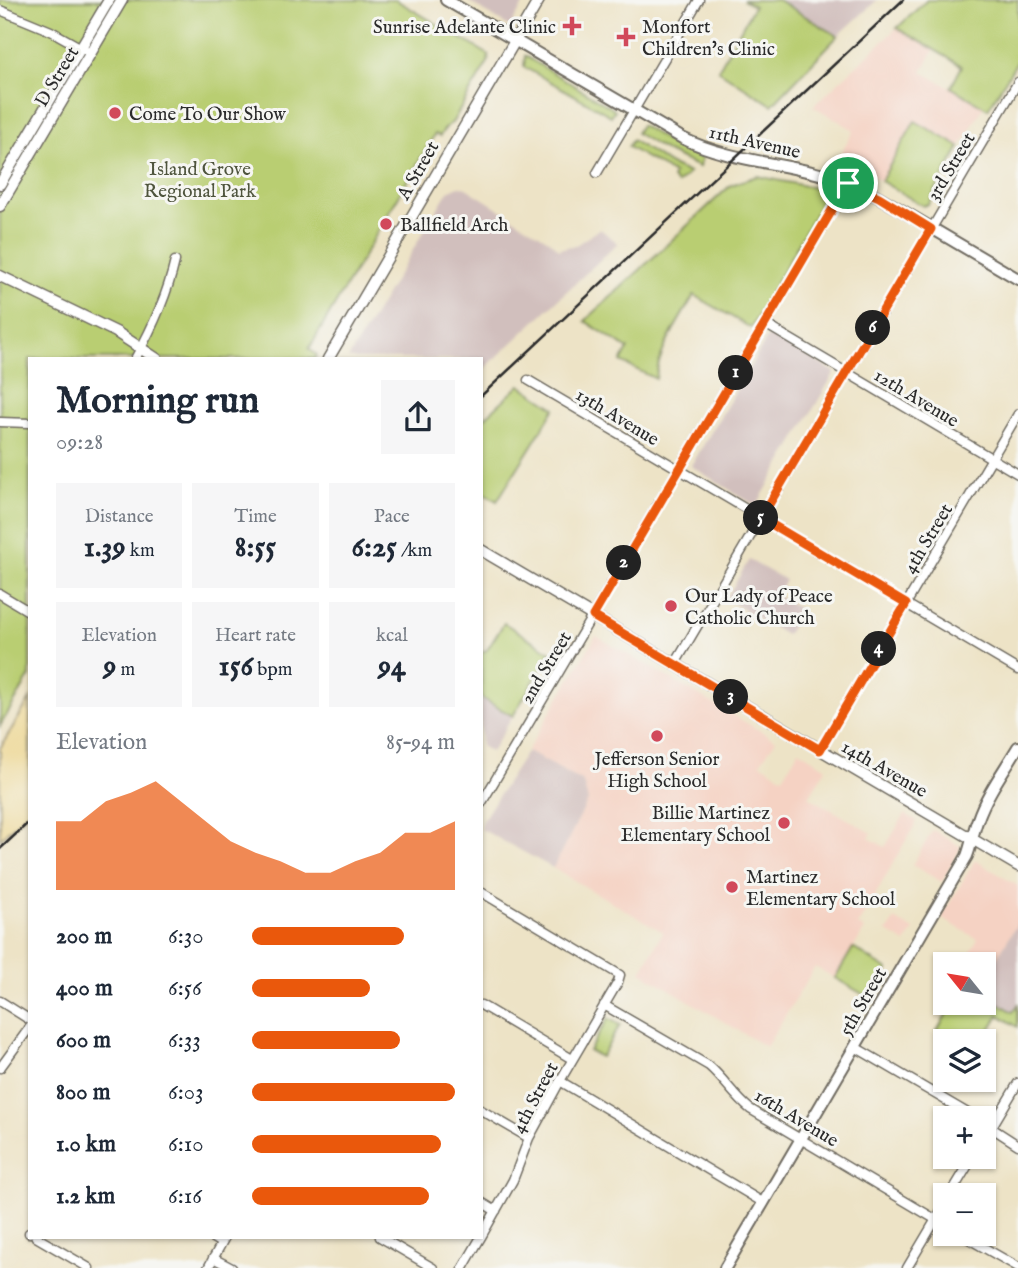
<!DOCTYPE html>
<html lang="en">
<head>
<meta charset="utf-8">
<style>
	body { margin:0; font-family:"IM FELL English",serif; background:#f6f6f7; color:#1f2937; height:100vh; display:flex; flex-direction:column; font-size:26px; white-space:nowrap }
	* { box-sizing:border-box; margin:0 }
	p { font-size:23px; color:#747a83 }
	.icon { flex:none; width:38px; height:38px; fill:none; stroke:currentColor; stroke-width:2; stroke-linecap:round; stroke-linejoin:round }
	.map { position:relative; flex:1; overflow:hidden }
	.side { position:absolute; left:28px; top:357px; width:455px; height:882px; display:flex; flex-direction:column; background:#fff; border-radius:0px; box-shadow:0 2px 5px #0004 }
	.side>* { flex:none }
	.needle { width:46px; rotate:300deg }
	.controls { position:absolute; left:933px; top:952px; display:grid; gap:14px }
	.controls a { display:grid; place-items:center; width:63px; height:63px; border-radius:0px; background:#fff; box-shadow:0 2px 5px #0004; font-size:35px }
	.pin { position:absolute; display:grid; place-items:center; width:60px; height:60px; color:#fff; margin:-30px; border:4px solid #fff; border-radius:50%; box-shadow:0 2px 7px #0007 }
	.km { position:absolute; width:35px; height:35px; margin:-18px; border-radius:50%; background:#222; color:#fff; font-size:19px; line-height:35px; text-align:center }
	.round { display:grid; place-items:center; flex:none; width:74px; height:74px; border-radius:0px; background:#f6f6f7 }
	.headline { display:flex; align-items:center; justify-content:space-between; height:119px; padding:0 28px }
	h1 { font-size:38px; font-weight:800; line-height:52px }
	.stats { display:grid; grid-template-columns:repeat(3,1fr); gap:10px; height:119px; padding:7px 28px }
	.stats div { display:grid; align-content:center; border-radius:0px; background:#f6f6f7; text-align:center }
	.stats b { font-size:30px; font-weight:800 }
	.stats small { font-size:19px; font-weight:400 }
	.stats p { font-size:19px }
	.chart { height:196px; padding:14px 28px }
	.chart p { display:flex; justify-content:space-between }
	.chart svg { width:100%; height:126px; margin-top:7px; fill:#ea580c; opacity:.7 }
	ul { padding:0 28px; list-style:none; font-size:23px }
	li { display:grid; grid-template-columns:112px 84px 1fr; align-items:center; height:52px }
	li i { height:18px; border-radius:9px; background:#ea580c }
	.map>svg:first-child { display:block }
	.built { fill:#f5d2c3 }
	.industrial { fill:#d1bfbd }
	.green { fill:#b9ce72; stroke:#727c4e; stroke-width:2 }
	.sand { fill:#eeda9e; stroke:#8c8264; stroke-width:2 }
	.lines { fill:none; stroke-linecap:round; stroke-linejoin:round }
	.minor-casing { stroke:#6f6b61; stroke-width:11 }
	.tertiary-casing { stroke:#6f6b61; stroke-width:13 }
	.secondary-casing { stroke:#6f6b61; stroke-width:14 }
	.minor { stroke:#fff; stroke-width:8 }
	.tertiary { stroke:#fff; stroke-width:10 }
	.secondary { stroke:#fff; stroke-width:10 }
	.rail { stroke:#2b2b2b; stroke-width:2.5 }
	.route-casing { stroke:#fff; stroke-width:14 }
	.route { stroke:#ea580c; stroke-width:9 }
	.poi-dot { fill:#d1495b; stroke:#f6f6f2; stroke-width:2.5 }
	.labels { text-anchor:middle; stroke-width:6; stroke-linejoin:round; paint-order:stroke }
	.poi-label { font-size:19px; fill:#2b2b2b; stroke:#f6f6f2; text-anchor:start }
	.street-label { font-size:19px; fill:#2b2b2b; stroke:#f6f6f2 }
	.park-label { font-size:19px; fill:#4e543d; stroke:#f6f6f2 }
</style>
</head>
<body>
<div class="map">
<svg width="1018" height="1268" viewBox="0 0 1018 1268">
	<rect width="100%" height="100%" fill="#f6f6f2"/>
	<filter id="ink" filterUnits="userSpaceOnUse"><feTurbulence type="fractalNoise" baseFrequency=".0143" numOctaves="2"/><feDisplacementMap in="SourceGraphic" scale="14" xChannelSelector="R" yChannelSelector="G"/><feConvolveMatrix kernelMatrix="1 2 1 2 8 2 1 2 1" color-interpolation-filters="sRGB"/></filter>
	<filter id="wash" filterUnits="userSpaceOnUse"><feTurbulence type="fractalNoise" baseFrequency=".00686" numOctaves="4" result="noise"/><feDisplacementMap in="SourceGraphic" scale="28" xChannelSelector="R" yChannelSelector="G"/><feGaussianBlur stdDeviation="1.57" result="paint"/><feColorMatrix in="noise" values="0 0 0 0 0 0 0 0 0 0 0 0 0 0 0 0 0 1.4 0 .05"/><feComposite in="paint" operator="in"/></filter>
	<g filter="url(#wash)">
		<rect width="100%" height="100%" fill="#ede3c6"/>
		<path class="built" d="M897 28 934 50 922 72 984 106 960 147 915 122 881 181 864 170 834 165 854 130 813 106Z
			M596 636 776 740 760 763 783 777 799 750 826 768 809 797 872 833 869 838 885 847 905 814 917 821 858 925 865 929 835 978 815 967 766 1047 641 972 663 932 553 868 588 801 583 782 527 751Z
			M933 830 961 847 942 882 912 865Z
			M975 860 1018 886V922L984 980V964H963L978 939 941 918Z
			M895 919 914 930 906 943 887 932Z"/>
		<path class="industrial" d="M470 0H526L510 27 469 2Z
			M778 0H877L838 36Z
			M459 186 466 188 550 241 559 249 576 245 600 229 618 243 481 372V359H348L448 191Z
			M769 335 835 372 756 506 691 466Z
			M749 560 785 580 777 596 802 610 786 635 726 599Z
			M481 698 513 716 491 752 481 746Z
			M527 751 583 782 588 801 553 868 481 829V823Z
			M1018 922V1005L1014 1012 984 994V980Z"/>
		<path class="green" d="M0 0H396L489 55 488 62 452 123C447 124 443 131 440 136L435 134 309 349 317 355 315 359H30V676L0 726Z
			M743 0H778L838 36 772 105 718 70 754 6Z
			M927 0H1018V60L988 109 951 87 962 66 897 28Z
			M525 56 615 110 611 116 524 67Z
			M915 121 960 147 928 204 923 206 881 181Z
			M641 125 674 145 702 158 699 167 669 153 636 133Z
			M632 140 671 165 689 173 677 184 672 179 674 174 628 147Z
			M757 176 820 189 825 196 751 328 694 295C681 318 657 352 656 379L621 362 628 349 585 321 731 185Z
			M520 385 555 408 497 501 481 491V421Z
			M504 623 551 652 513 716 481 698V653L487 650Z
			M853 948 888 970 871 999 835 978Z
			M984 994 1013 1012 1018 1005V1027L999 1015 983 1041H954L937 1031 953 1003H984Z
			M608 1018 620 1025 601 1057 589 1051Z"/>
		<path class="sand" d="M30 699V810L0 839V748Z"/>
	</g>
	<g filter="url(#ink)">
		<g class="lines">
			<defs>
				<path id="minor" d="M0 10 51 31 85 50
					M597 173 699 0
					M765 324 1018 474
					M135 359C153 327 167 296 175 261
					M528 380 1018 670
					M0 422 30 423
					M0 594 30 612
					M675 664 1018 82
					M820 750 1018 414
					M481 804 848 183
					M481 892 620 975 618 982 560 1081 529 1138 513 1180 481 1237
					M0 1001 30 1020
					M481 1005 572 1059
					M604 1005 709 1066C724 1079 734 1096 750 1109L945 1225
					M855 1047 976 1118
					M0 1068 30 1027
					M560 1081 764 1203
					M481 1110 529 1138
					M984 1123 1018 1145
					M984 1140 1018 1083
					M950 1195 973 1157
					M481 1202 496 1211
					M29 1233H30
					M960 1234 1018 1267
					M36 1237 89 1268
					M211 1237 221 1243
					M380 1237 433 1268
					M213 1258 232 1268
					M208 1268 225 1237
					M463 1268 481 1237
					M907 1268 945 1204"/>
				<path id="tertiary" d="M0 184 109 0
					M0 206 122 0
					M0 276 116 332 157 359
					M328 359 539 0
					M481 550 1018 866"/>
				<path id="secondary" d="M446 0 682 138C727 160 776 162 824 175 843 181 861 188 879 197L1018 279
					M725 1268 967 856C972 843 973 831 978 819 986 795 1005 769 1018 747"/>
			</defs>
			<use href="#minor" class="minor-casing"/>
			<use href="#tertiary" class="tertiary-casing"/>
			<use href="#secondary" class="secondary-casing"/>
			<use href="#minor" class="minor"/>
			<use href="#tertiary" class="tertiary"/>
			<use href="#secondary" class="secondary"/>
			<path class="rail" d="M481 396 903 0
				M0 849 30 821"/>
		</g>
	</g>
	<g class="lines" filter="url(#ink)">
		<defs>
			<path id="route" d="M848 183 879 197 931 229 761 518 906 604 820 750 593 616Z"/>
		</defs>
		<use href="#route" class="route-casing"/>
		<use href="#route" class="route"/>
	</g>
	<g class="poi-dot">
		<path d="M568.5 15.5h7v7h7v7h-7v7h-7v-7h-7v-7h7z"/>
		<path d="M622.5 26.5h7v7h7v7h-7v7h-7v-7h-7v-7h7z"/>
		<circle cx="115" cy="113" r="7"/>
		<circle cx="386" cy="224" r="7"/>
		<circle cx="671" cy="606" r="7"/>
		<circle cx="657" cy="736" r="7"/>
		<circle cx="784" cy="823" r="7"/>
		<circle cx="732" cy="887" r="7"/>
	</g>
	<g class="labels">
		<g class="poi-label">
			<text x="556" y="33" text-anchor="end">Sunrise Adelante Clinic</text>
			<text x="642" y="33">Monfort<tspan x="642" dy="22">Children's Clinic</tspan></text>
			<text x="129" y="120">Come To Our Show</text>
			<text x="400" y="231">Ballfield Arch</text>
			<text x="685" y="602">Our Lady of Peace<tspan x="685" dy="22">Catholic Church</tspan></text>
			<text x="657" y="765" text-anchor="middle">Jefferson Senior<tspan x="657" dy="22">High School</tspan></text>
			<text x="770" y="819" text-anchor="end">Billie Martinez<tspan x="770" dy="22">Elementary School</tspan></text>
			<text x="746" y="883">Martinez<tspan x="746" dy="22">Elementary School</tspan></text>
		</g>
		<g class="street-label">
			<text transform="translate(56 76) rotate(-59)" y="7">D Street</text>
			<text transform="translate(755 141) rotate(13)" y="7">11th Avenue</text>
			<text transform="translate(950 166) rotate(-59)" y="7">3rd Street</text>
			<text transform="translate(417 170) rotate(-60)" y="7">A Street</text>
			<text transform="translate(917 397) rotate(31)" y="7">12th Avenue</text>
			<text transform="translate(618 416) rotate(31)" y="7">13th Avenue</text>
			<text transform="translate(927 538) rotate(-59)" y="7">4th Street</text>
			<text transform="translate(545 667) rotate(-59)" y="7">2nd Street</text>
			<text transform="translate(885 768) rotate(30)" y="7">14th Avenue</text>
			<text transform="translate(862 1001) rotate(-60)" y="7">5th Street</text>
			<text transform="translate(534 1097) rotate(-62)" y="7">4th Street</text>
			<text transform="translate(797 1117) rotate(31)" y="7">16th Avenue</text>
		</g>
		<g class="park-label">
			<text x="200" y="175">Island Grove<tspan x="200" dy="22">Regional Park</tspan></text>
		</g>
	</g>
</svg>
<div class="controls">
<a><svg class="needle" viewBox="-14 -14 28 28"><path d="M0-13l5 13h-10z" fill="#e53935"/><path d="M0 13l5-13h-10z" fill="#747a83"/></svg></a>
<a><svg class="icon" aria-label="layers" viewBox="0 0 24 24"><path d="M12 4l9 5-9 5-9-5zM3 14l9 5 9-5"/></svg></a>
<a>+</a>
<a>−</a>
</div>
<div class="pin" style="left:848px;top:183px;background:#1e9e55"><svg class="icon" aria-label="arrive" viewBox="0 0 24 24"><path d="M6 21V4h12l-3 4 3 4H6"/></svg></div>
<b class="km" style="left:736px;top:373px">1</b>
<b class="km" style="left:624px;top:563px">2</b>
<b class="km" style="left:731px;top:697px">3</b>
<b class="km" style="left:879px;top:649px">4</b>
<b class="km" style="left:761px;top:518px">5</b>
<b class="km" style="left:873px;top:328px">6</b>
<section class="side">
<div class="headline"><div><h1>Morning run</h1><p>09:28</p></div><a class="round"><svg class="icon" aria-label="share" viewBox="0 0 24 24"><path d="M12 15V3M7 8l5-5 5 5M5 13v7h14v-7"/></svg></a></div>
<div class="stats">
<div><p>Distance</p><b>1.39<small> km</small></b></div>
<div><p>Time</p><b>8:55</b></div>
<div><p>Pace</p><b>6:25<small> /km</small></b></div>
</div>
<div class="stats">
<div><p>Elevation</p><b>9<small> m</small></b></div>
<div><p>Heart rate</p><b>156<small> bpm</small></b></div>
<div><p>kcal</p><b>94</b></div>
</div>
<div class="chart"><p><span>Elevation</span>85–94 m</p>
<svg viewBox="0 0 160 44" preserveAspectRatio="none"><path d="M0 44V20L10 20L20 13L30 10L40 6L50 13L60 20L70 27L80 31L90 34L100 38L110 38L120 34L130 31L140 24L150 24L160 20V44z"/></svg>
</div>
<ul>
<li><b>200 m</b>6:30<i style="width:75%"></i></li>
<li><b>400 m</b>6:56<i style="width:58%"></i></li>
<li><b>600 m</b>6:33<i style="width:73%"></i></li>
<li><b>800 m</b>6:03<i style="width:100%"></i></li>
<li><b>1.0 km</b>6:10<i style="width:93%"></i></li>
<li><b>1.2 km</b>6:16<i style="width:87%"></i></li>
</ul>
</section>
</div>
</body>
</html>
